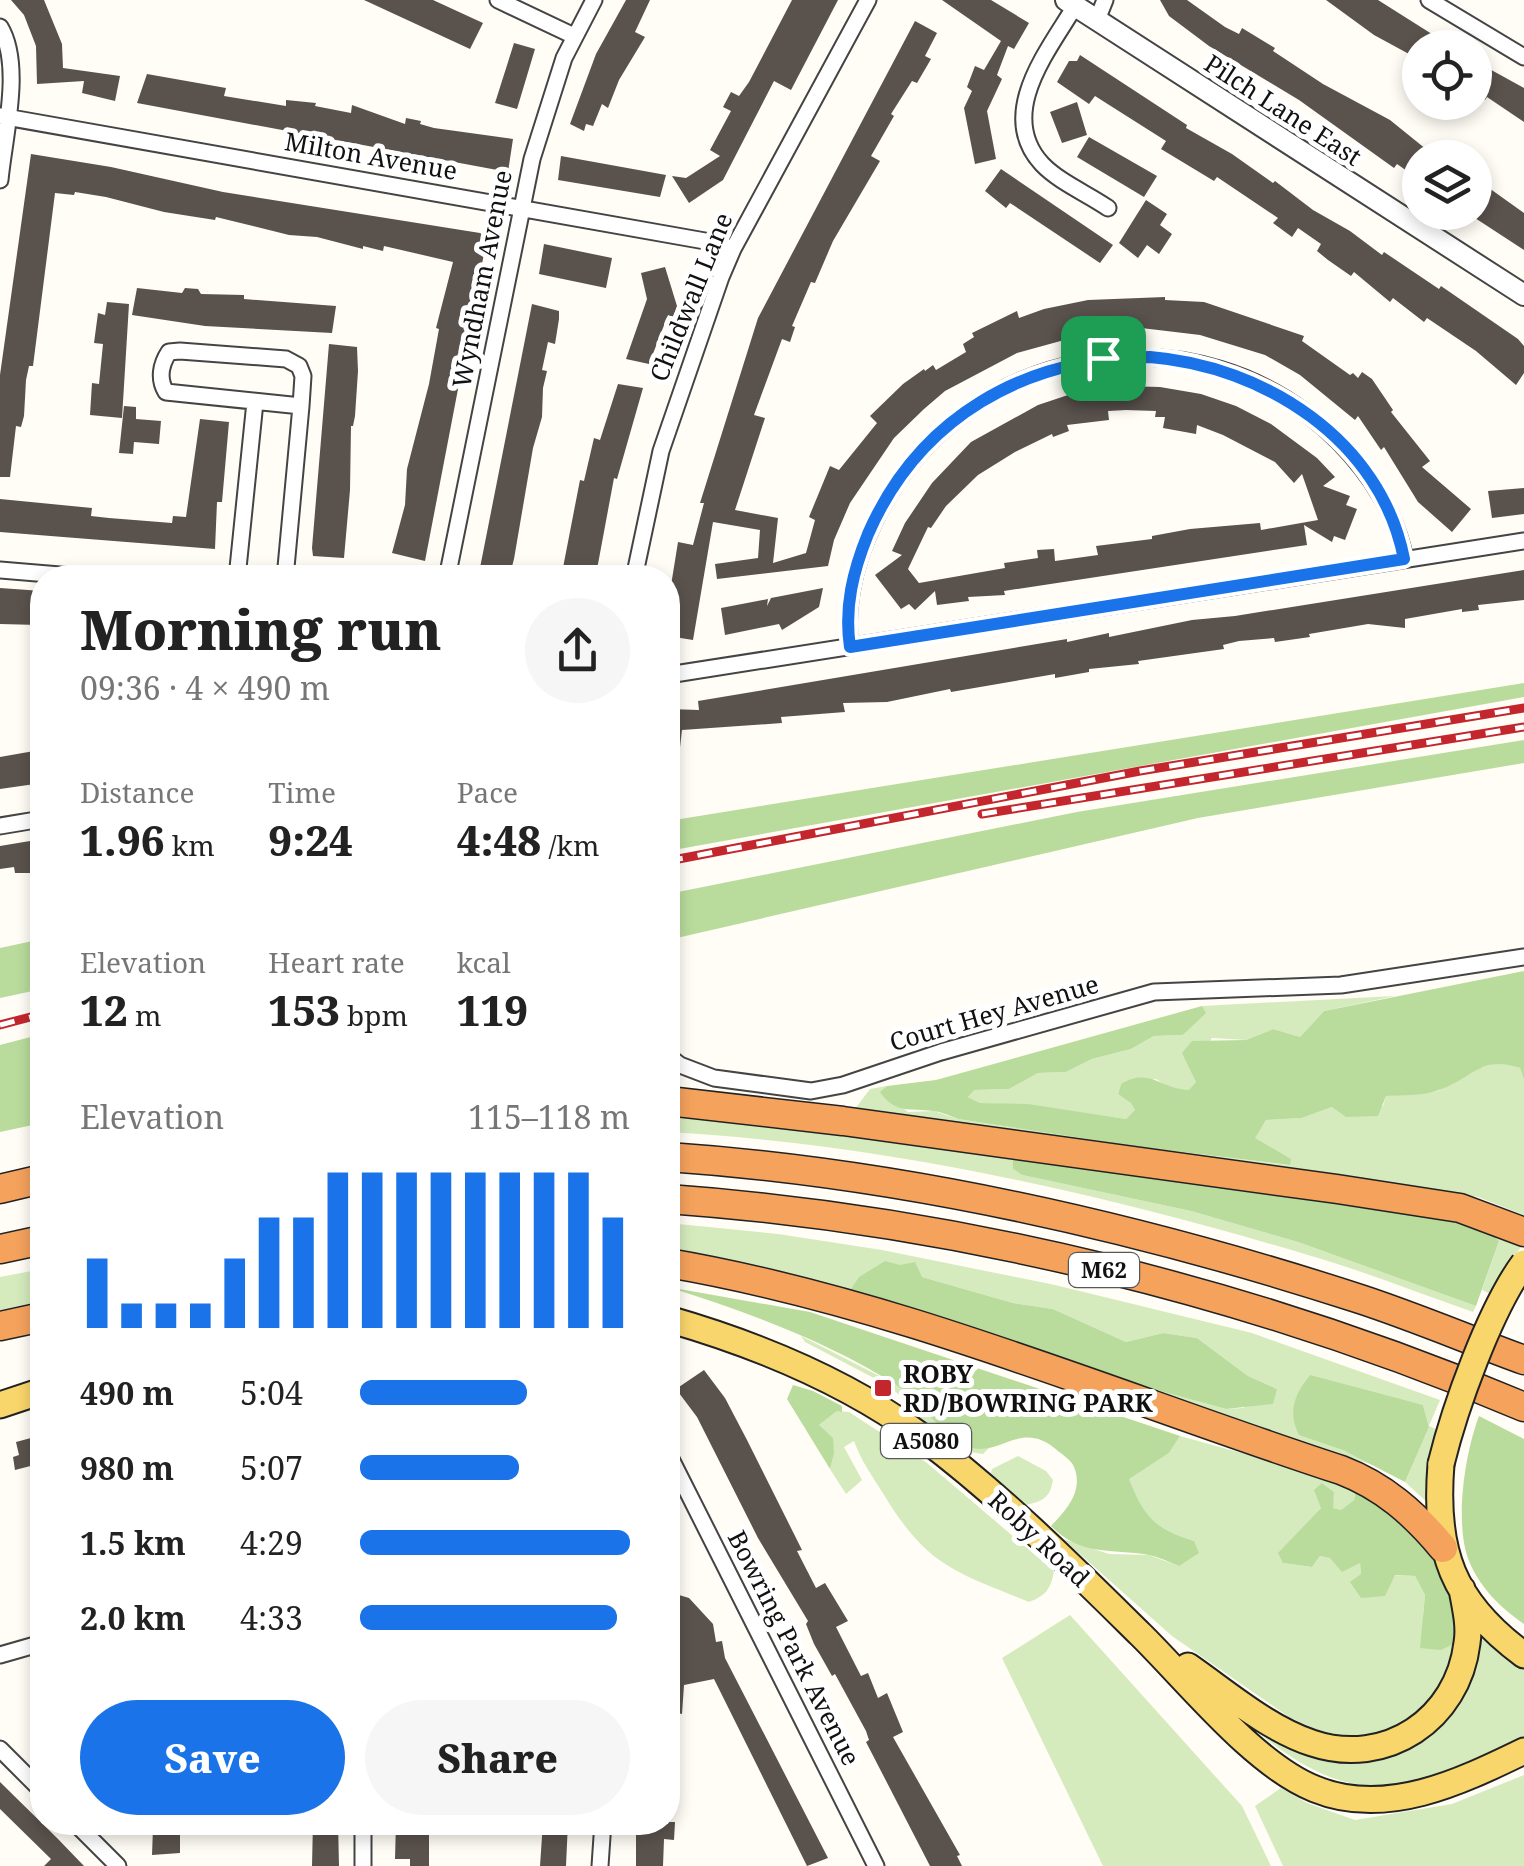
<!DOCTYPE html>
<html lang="en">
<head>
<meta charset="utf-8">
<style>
	body { margin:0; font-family:"Noto Serif",serif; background:#f6f6f6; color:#222; height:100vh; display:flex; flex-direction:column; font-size:38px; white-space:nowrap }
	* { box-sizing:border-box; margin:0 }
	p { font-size:32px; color:#767676 }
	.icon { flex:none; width:55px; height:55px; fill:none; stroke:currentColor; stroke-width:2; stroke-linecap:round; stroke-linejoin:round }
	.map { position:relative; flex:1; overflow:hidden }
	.drawer { position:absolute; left:30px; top:565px; width:650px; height:1270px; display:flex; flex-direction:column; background:#fff; border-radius:40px; box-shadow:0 5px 15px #0003 }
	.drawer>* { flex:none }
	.buttons { position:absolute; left:1402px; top:30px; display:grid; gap:20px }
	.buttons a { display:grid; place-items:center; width:90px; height:90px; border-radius:50%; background:#fff; box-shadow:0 5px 15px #0003; font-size:50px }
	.pin { position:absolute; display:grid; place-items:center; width:85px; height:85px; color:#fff; margin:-42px; border-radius:20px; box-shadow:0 5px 15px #0006 }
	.round { display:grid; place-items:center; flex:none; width:105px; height:105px; border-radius:52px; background:#f6f6f6 }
	.overview { display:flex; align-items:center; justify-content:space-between; height:170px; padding:0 50px }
	h1 { font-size:55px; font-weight:800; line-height:75px }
	.metrics { display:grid; grid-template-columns:repeat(3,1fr); gap:15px; height:170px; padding:10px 50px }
	.metrics div { display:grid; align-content:center }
	.metrics b { font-size:42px; font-weight:800 }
	.metrics small { font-size:28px; font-weight:400 }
	.metrics p { font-size:28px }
	.chart { height:280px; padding:20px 50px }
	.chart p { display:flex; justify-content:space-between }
	.chart svg { width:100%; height:180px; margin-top:10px; stroke:#1a73e8; stroke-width:6 }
	.button { display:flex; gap:20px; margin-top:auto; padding:20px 50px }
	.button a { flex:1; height:115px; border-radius:60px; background:#1a73e8; color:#fff; font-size:40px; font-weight:800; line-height:115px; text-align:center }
	.button a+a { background:#f6f6f6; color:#222 }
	ul { padding:0 50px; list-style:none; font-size:32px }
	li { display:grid; grid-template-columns:160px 120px 1fr; align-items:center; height:75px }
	li i { height:25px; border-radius:12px; background:#1a73e8 }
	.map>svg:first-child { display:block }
	.green { fill:#d5ebbd; fill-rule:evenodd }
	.forest { fill:#b9dc9c }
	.building { fill:#5a524d; fill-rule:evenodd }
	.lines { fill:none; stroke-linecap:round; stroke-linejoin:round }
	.minor-casing { stroke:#444; stroke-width:19 }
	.tertiary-casing { stroke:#444; stroke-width:24 }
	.primary-casing { stroke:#222; stroke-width:29 }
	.motorway-casing { stroke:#222; stroke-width:31 }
	.minor { stroke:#fff; stroke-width:15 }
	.tertiary { stroke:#fff; stroke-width:20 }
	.primary { stroke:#f9d66b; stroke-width:25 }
	.motorway { stroke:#f5a25d; stroke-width:28 }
	.rail-casing { stroke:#c4262e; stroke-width:9 }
	.rail { stroke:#fff; stroke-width:5; stroke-dasharray:15; stroke-linecap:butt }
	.primary-bridge-casing { stroke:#222; stroke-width:29; stroke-linecap:butt }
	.primary-bridge { stroke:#f9d66b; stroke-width:25 }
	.route-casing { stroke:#fff; stroke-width:20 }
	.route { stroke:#1a73e8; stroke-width:12 }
	.poi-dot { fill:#c4262e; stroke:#fff; stroke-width:4 }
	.labels { text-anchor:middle; stroke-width:10; stroke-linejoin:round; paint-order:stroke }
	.shield { fill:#fff; stroke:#585858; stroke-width:2.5 }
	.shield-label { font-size:22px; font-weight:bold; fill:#111 }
	.street-label { font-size:25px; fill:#111; stroke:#fff }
	.poi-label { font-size:25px; font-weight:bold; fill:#111; stroke:#fff; text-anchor:start }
</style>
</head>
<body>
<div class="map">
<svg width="1524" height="1866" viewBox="0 0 1524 1866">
	<rect width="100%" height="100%" fill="#fffdf5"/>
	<path class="green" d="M1395 996 1324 1011 1300 1037 1273 1029 1246 1040 1212 1038 1191 1069 1196 1082 1190 1090H1173L1156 1079 1121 1084 1118 1094 1132 1103 1135 1111 1126 1119 1028 1105 980 1103 968 1097 973 1090 1009 1089 1038 1073 1066 1072 1092 1059 1131 1049 1154 1036 1183 1035 1205 1013 1202 1006Z
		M1502 1061 1520 1068 1524 1080V1215L1478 1197 1455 1193 855 1109 870 1089 887 1086 881 1092 908 1112 934 1111 958 1119 1132 1146 1289 1165 1254 1138 1266 1120 1302 1118 1332 1107 1383 1106 1386 1096 1438 1091 1471 1071Z
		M668 1113 791 1125 1469 1218 1524 1239V1243L1502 1273 1491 1294 1482 1290 1499 1241 1477 1221 1418 1216 1013 1159V1169L1022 1175 1191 1211 1298 1242 1476 1306 1473 1312C1418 1293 1364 1271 1308 1255 1100 1193 885 1144 668 1132Z
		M668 1223 778 1234 882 1250 1055 1285 1252 1333 1440 1400 1429 1426 1438 1430 1429 1504 1405 1482 1429 1427 1423 1405 1367 1392 1343 1450 1380 1467 1244 1423 668 1251ZM922 1277 1013 1303 1053 1309 1126 1342 1163 1333 1197 1338 1248 1376 1277 1389 1243 1408 1226 1409 1094 1373Z
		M42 1269V1301L0 1310V1277Z
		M801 1336 901 1387 967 1446 989 1448 983 1454 963 1451 902 1406 905 1401 891 1387 805 1342Z
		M837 1411 849 1412 927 1463 1054 1571C1051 1588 1046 1596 1029 1602 954 1571 928 1567 884 1495 873 1477 861 1461 854 1441L844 1447 862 1480 846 1494 830 1469 834 1454 819 1425Z
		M1180 1436 1357 1485 1354 1500 1341 1510 1332 1508 1334 1492 1322 1483 1321 1508 1279 1553 1283 1563 1312 1567 1320 1556 1360 1563 1361 1574 1415 1576 1425 1595 1423 1616 1459 1641 1445 1685 1412 1720 1389 1732 1364 1736 1339 1735 1315 1729 1289 1717 1172 1636 1063 1539 1109 1554 1149 1555 1179 1566 1194 1541C1154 1529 1144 1517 1128 1479L1169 1453Z
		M1018 1456 1046 1471 1053 1480C1050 1498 1043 1501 1026 1505L991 1473 992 1469Z
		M1070 1615 1242 1806 1271 1866H1103L1002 1658Z
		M1484 1634 1524 1666V1739C1397 1795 1351 1815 1240 1717L1272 1731 1413 1745C1443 1725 1467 1701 1477 1666 1480 1655 1480 1644 1484 1634Z
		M1524 1775V1866H1283L1255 1806 1281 1788 1307 1803 1355 1820 1452 1804Z"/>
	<path class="forest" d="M1524 683V697L668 851V821Z
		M1524 740V763L1198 818 668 940V894L1077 812Z
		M42 939V989L0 998V948Z
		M1524 971V1080L1520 1068C1480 1054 1470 1081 1436 1091 1421 1096 1402 1095 1386 1096L1378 1116 1346 1117 1332 1107 1302 1118 1266 1120 1255 1138 1291 1159 1290 1165 1132 1146 958 1119C951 1116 942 1112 933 1111 910 1108 895 1114 880 1092L887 1086 936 1080 1202 1006 1206 1013 1183 1035 1154 1036 1131 1049 1092 1059 1066 1072 1038 1073 1009 1089 974 1090 968 1097 980 1103 1028 1104 1126 1119 1135 1110 1131 1103 1118 1094 1121 1084C1150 1067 1160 1089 1189 1090L1196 1082 1182 1053 1192 1041 1246 1040 1273 1029 1300 1037 1324 1011Z
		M42 1034V1123L0 1132V1045Z
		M1013 1158 1418 1216 1477 1221 1499 1241 1476 1306 1298 1242 1191 1211 1022 1175 1013 1169Z
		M885 1261 900 1265 915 1262 922 1277 1013 1303 1053 1309 1126 1342 1163 1333 1197 1338 1248 1376 1277 1389 1273 1404 1226 1409 1094 1373 849 1292 859 1277Z
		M668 1287 810 1312 1180 1436 1169 1453 1129 1479C1144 1517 1155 1529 1194 1541L1199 1553 1179 1566C1169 1562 1159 1557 1149 1555 1111 1548 1081 1557 1051 1526 1066 1510 1084 1491 1074 1467 1072 1461 1063 1455 1058 1451 1020 1417 1000 1460 966 1446 939 1434 922 1401 898 1386 827 1341 747 1312 668 1287Z
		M1310 1375 1423 1405 1429 1427 1405 1482 1343 1450 1299 1435C1287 1411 1295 1394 1310 1375Z
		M793 1385 813 1391 842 1406V1412L837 1411 819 1425 833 1438 834 1454 830 1469 787 1399Z
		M1479 1416 1524 1439V1624C1501 1608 1480 1588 1469 1561 1454 1523 1465 1453 1479 1416Z
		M1322 1483 1334 1492 1333 1508 1341 1510 1354 1500 1357 1485C1378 1502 1406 1519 1424 1539 1446 1567 1456 1607 1459 1641L1441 1650 1420 1648 1425 1595 1415 1576 1395 1575 1385 1596 1361 1598 1350 1582 1361 1574 1360 1563 1342 1572 1330 1558 1320 1556 1312 1567 1283 1563 1278 1553 1321 1508 1314 1490Z"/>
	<path class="building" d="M11 0H44L62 44 63 68 120 76 115 101 82 93 84 81 37 84 36 46 24 15Z
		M364 0H433L483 23 470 49Z
		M626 0H650L635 32 645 37 619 80 608 108 602 104 593 126 586 124 584 131 570 124 596 54Z
		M792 0H838L791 90 774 81 723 180 689 203 672 176 686 178 720 156 710 150 731 111 723 107 731 92 739 96 749 82Z
		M942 0H991L1029 23 1014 49 1008 46 997 75 1002 79 987 111 996 159 975 164 964 108 972 91 967 87 975 66 984 70 1001 41Z
		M1160 0H1187L1225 27 1239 34 1242 28 1275 48 1273 51 1323 84 1390 120 1437 158H1420V180L1397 164 1394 168 1299 100 1209 46 1169 16Z
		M1326 0H1378L1454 48H1420V60L1374 35Z
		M915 21 937 33 925 56 931 59 917 83 912 81 891 114 894 116 871 156 880 161 833 241 815 283 811 282 792 326 795 327 790 342 782 339 754 415 765 418 735 510 778 518 773 563 806 553 815 520 809 517 830 466 839 470 877 423 870 416 903 384 924 369 925 371 933 365 936 370 966 352 963 344 974 337 972 333 1017 311 1019 318 1044 309 1088 300 1165 297V300L1204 302 1304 336 1302 341 1350 375 1353 373 1358 378 1362 372 1372 379 1393 410 1391 412 1430 461 1422 467 1471 509 1452 532 1418 502 1384 447 1381 450 1358 416 1355 420 1300 375 1265 355 1200 335 1133 327 1086 331V334L1017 353 945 391 924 409 894 438 850 503 834 540 828 566 717 579 715 564 758 558 760 530 713 522 693 640 668 636V604L678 542 693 545 704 503H700L758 318Z
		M514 43 535 49 517 109 495 103Z
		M1080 55 1187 125 1186 128 1232 154 1273 183 1275 181 1313 210 1350 231 1382 255 1384 252 1439 289 1441 286 1518 339 1524 346V373L1516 385 1476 351 1427 318 1424 322 1393 298 1390 302 1354 272 1351 276 1328 260 1317 251 1321 244 1298 228 1292 237 1273 223 1278 218 1217 177 1214 181 1161 149 1166 141 1095 96 1089 104 1057 82 1069 61H1077Z
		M1475 61 1524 88V122L1487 97 1485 100 1475 93Z
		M147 74 226 88 224 96 286 106V100L316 103 315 106 351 113 352 105 405 124 406 118 421 121 420 124 434 128 513 139 508 172 137 103Z
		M1077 102 1087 135 1062 143 1050 112Z
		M1089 137 1157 176 1144 197 1077 157Z
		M31 154 111 167 223 192 480 233 487 238 425 561 392 553 405 505 407 469 429 384 439 329 436 328 453 262 384 246 383 251 363 246V249L317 237 289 235 216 217 215 220 164 212 106 197 75 192 74 195 55 193 33 366H29L26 380 24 416 21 427 16 426 10 477H0V375Z
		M561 156 666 175 660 197 558 180Z
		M1001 169 1113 245 1100 263 1010 203 1006 208 985 191Z
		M1475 178 1524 213V250L1475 218Z
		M1146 200 1167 214 1160 225 1172 234 1159 254 1147 245 1138 258 1119 243Z
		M544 244 612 258 606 288 539 274Z
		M665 267 677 306 673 317 668 315 649 364 626 359 647 299 641 273Z
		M137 288 182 293 185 288 198 289 201 294 244 295V299L336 306 332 333 205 326 132 315Z
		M107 302 129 304 122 418 90 415 92 383 99 384 103 344 94 343 98 313 105 315Z
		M532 304 559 311V319L555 344 548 342 542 370 547 371 543 388 542 417 533 448 514 559 509 578H478Z
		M329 344 357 347 358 371 355 416 353 426H351L350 490 344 558 313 556 312 548Z
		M618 384 643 388 617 479 614 478 598 564 594 578H561L580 480 584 481 594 438 600 440Z
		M1123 386 1160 387 1201 394 1236 406 1271 424 1317 458 1335 477 1323 486 1350 496 1346 505 1357 509 1345 540 1334 536 1332 542 1304 525 1307 545 1004 591 1005 595 968 597 969 601 937 605 935 591 915 610 909 604 901 609 875 575 902 555 892 551 905 523 932 483 971 442 1038 405 1080 391ZM1126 410 1156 411 1155 417H1165L1163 428 1196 434 1197 425 1223 435 1275 462 1294 483 1302 474 1318 520 1261 530 1260 523 1190 529 1152 536V539L1096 546 1098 555 1055 561 1054 549 1037 550 1038 558 1004 563 1005 568 919 583 908 569 928 527 931 528 946 506 978 475 1015 452 1052 434 1053 437 1069 431 1067 425 1109 420 1108 411Z
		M124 406 136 407V419L161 421 159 444 134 442 133 454 119 453Z
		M200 419 229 422 222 502H217L215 549 0 532V499L92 508 91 516 109 518 172 523 173 516 186 517Z
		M1524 488V514L1492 518 1488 491Z
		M1524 570V600L1478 605 1479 610 1462 612V609L1405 619V628L1368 624 1309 634 1310 637 1275 642 1274 638 1239 641 1223 645 1224 649 1138 661 1139 664 1089 669V672L1055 678V674L951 692 950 689 887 702 843 703 845 712 781 717 782 723 682 730 678 765H668V709L699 710 698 701 1067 639V642L1109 633V637L1192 620 1235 616Z
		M0 588 42 591V615H40L39 625 0 624Z
		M823 588 819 607 782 630 779 624 725 635 721 608 768 599 767 606 771 598Z
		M34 751H42V783L0 789V757Z
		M42 839V863H34L36 873H15L14 867 0 869V846Z
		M704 1370 725 1398 747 1440 802 1550 797 1551 816 1588 825 1583 848 1621 836 1627 861 1676 868 1673 878 1698 887 1693 903 1732 893 1737 960 1855 957 1856 962 1866H930L866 1742 869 1740 866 1731 835 1674 832 1676 814 1644 806 1624 808 1621 758 1538 697 1417 676 1389Z
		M42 1435V1463L15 1470 13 1457 19 1455 16 1442Z
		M679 1595 689 1598 713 1624 716 1642 722 1641 725 1658 828 1858 807 1866 714 1679 684 1685 682 1714 668 1711 671 1681 668 1679V1612L671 1601Z
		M0 1782 58 1839 84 1866H44L51 1859 0 1809Z
		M313 1822H338L339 1866H312Z
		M396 1822H429V1866H410V1859H395Z
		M543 1822H568L566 1866H540Z
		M668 1822H675L674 1840 664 1839 663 1866H636V1823Z
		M180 1827V1853L152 1855 153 1828Z"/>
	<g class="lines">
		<defs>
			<path id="minor" d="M498 0 574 36
				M1429 0 1524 57
				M1075 6C1048 51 996 114 1042 164 1059 182 1088 194 1108 208
				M1097 20 1105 0
				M0 27C23 65 4 137 0 180
				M0 116 705 241 733 249
				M180 351 286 359 299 366 303 376 301 406 166 392C158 379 161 364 169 352Z
				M0 570 96 578
				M237 578 255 402
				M285 578 301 406
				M447 578 532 159 564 58 594 0
				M634 578 661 451 721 277 733 249 868 0
				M850 647C844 603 855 562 874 522 958 344 1200 299 1339 442 1372 476 1395 512 1405 559
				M668 675 1524 541
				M0 826 42 819
				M668 1056 680 1065 714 1078 811 1091 843 1085 941 1052 1154 992 1341 985 1524 957
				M668 1453 876 1866
				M0 1655 42 1643
				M0 1749 42 1791
				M74 1822 118 1866
				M363 1822V1866
				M600 1866 603 1822"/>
			<path id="tertiary" d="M1066 0 1524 295"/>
			<path id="primary" d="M668 1319C755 1344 847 1382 921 1436 1000 1495 1070 1565 1140 1634 1187 1680 1254 1765 1315 1789 1386 1818 1460 1782 1524 1751
				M0 1405 42 1391
				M1441 1464C1434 1551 1452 1602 1524 1655
				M1188 1666C1227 1693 1267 1728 1312 1743 1386 1768 1458 1719 1467 1643 1470 1625 1465 1607 1462 1589"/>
			<path id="motorway" d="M668 1101 843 1121 1337 1189 1460 1208 1524 1232
				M668 1157C903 1173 1135 1226 1360 1299 1415 1317 1469 1340 1524 1360
				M0 1189 42 1179
				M668 1199C960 1220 1254 1293 1524 1407
				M0 1249 42 1240
				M668 1263C897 1302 1120 1398 1341 1470 1383 1486 1414 1513 1443 1548
				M0 1326 42 1317"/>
		</defs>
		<use href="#minor" class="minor-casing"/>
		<use href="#tertiary" class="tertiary-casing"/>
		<use href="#primary" class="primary-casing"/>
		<use href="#motorway" class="motorway-casing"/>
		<use href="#minor" class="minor"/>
		<use href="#tertiary" class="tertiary"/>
		<use href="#primary" class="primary"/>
		<use href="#motorway" class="motorway"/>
		<defs>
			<path id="rail" d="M982 814 1524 727
				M668 861 1140 771 1524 708
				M0 1025 42 1014"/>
		</defs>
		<use href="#rail" class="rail-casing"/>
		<use href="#rail" class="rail"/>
		<defs>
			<path id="primary-bridge" d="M1441 1464C1455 1407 1490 1309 1524 1263"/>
		</defs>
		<use href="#primary-bridge" class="primary-bridge-casing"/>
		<use href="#primary-bridge" class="primary-bridge"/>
	</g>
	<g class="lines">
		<defs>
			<path id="route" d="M1150 357C1264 366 1381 440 1404 559L850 647C844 607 853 571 868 534 919 417 1025 357 1150 357Z"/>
		</defs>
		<use href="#route" class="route-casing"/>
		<use href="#route" class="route"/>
	</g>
	<rect class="poi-dot" x="873" y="1378" width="20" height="20" rx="5"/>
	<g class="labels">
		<g class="shield">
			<rect x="1069" y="1253" width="70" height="34" rx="8"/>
			<rect x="881" y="1424" width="90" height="34" rx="8"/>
		</g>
		<g class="shield-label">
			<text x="1104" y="1278">M62</text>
			<text x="926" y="1449">A5080</text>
		</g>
		<g class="street-label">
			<text transform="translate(1283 110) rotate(33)" y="9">Pilch Lane East</text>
			<text transform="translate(371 156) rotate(10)" y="9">Milton Avenue</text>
			<text transform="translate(482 279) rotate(-79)" y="9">Wyndham Avenue</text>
			<text transform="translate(691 297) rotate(-68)" y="9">Childwall Lane</text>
			<text transform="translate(994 1013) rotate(-16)" y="9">Court Hey Avenue</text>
			<text transform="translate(1039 1539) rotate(43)" y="9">Roby Road</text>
			<text transform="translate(794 1648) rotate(63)" y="9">Bowring Park Avenue</text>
		</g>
		<g class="poi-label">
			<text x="903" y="1383">ROBY<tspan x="903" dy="29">RD/BOWRING PARK</tspan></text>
		</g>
	</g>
</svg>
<div class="buttons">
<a><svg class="icon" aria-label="locate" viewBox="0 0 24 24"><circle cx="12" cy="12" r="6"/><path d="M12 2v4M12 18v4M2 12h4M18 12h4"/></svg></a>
<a><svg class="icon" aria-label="layers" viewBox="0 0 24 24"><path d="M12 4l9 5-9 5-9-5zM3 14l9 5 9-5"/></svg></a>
</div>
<div class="pin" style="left:1103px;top:358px;background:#1e9e55"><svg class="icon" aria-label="arrive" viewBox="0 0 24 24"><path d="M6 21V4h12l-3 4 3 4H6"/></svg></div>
<section class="drawer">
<div class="overview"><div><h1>Morning run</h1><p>09:36 · 4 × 490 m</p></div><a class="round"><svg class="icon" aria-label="share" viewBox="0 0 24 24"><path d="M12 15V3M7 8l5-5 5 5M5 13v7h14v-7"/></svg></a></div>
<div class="metrics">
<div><p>Distance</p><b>1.96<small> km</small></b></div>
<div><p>Time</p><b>9:24</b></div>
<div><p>Pace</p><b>4:48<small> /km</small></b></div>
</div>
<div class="metrics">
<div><p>Elevation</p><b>12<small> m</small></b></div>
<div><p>Heart rate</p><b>153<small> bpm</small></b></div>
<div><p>kcal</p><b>119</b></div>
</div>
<div class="chart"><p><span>Elevation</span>115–118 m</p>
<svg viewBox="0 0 160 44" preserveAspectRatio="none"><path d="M5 44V27M15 44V38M25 44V38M35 44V38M45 44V27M55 44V17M65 44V17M75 44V6M85 44V6M95 44V6M105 44V6M115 44V6M125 44V6M135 44V6M145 44V6M155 44V17"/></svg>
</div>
<ul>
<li><b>490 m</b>5:04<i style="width:62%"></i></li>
<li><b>980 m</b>5:07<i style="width:59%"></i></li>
<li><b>1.5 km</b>4:29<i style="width:100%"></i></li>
<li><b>2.0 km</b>4:33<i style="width:95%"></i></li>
</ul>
<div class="button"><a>Save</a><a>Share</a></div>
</section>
</div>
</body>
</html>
